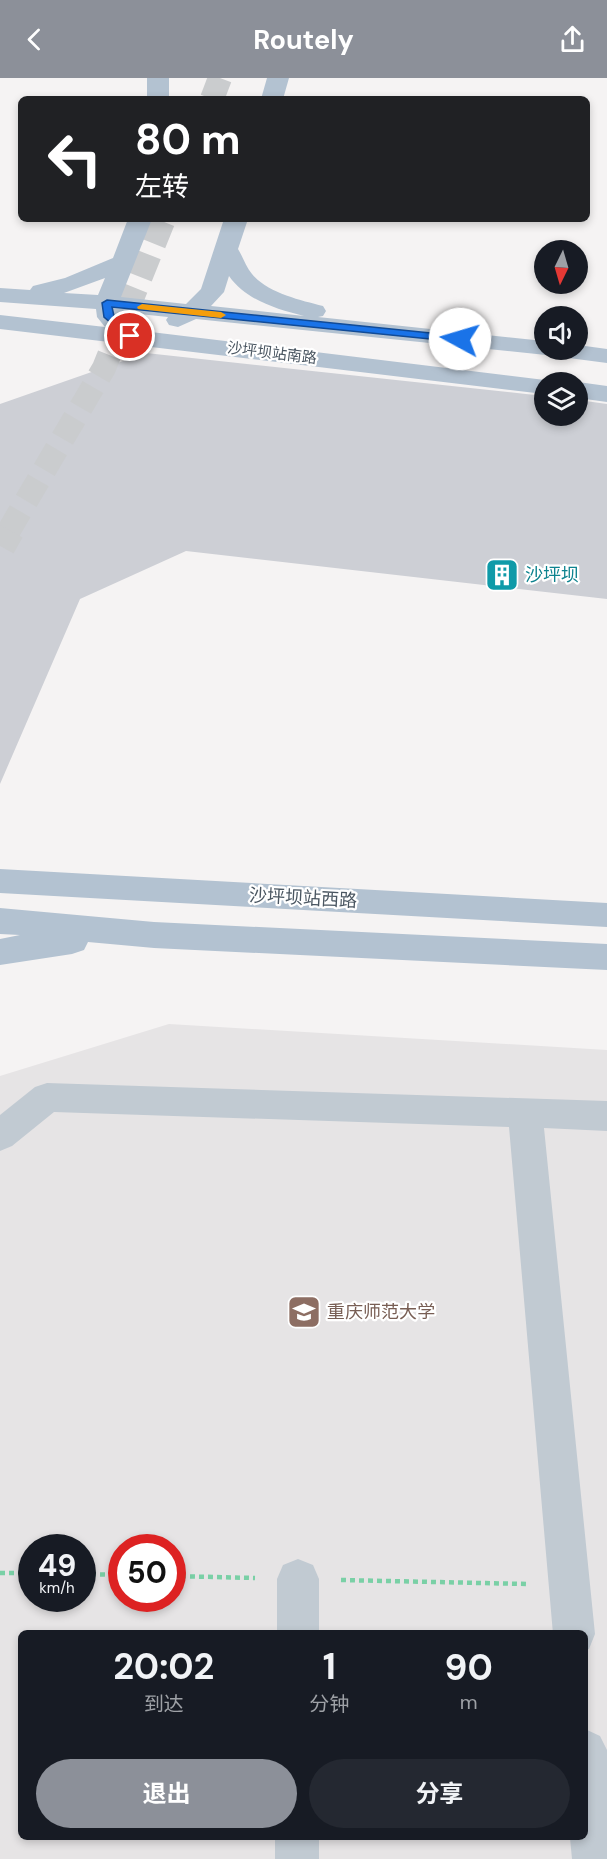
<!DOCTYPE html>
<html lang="zh">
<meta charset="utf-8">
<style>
body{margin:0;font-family:"DM Sans","Noto Sans SC",sans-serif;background:#242831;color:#f1f3f6;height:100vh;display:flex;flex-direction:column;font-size:22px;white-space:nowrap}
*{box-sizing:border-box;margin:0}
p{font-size:20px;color:#9ea1a6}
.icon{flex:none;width:33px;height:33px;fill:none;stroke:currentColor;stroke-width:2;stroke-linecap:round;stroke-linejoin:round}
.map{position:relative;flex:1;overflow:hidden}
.side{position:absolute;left:18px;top:1552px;width:570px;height:210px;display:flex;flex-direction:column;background:#171b24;border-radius:9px;box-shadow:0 3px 9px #0003}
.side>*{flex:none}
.hud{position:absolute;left:18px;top:18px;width:572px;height:126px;border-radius:9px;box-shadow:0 3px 9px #0003;background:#202124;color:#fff;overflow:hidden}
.needle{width:39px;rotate:185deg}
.fabs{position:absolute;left:534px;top:162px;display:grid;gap:12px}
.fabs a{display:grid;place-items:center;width:54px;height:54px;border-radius:50%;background:#171b24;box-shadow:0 3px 9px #0003;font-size:30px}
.speed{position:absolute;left:18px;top:1456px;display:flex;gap:12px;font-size:30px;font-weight:700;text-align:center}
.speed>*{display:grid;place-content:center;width:78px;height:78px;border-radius:50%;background:#171b24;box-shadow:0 3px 9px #0003;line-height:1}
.speed small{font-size:15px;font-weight:400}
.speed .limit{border:9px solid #d22;background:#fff;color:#111}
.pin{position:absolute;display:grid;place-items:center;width:51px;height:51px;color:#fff;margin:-26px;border:3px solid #fff;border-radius:50%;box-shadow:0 2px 6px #0007}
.me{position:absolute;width:66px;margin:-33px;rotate:276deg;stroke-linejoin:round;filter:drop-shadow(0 0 4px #0008)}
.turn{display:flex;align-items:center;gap:21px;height:126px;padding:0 18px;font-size:27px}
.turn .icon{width:78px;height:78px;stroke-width:2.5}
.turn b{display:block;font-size:42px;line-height:51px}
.eta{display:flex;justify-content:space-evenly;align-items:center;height:102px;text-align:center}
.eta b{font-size:36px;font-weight:700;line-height:42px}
.primary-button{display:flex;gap:12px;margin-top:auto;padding:12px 18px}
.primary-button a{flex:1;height:69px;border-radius:36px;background:#8c9099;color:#fff;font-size:24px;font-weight:700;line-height:69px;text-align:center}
.primary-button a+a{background:#242831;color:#f1f3f6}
header{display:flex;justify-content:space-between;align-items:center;height:78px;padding:0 18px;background:#8c9099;color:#fff;font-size:27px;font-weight:700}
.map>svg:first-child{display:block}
.education{fill:#e6e4e5;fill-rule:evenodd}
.building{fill:#cdcfd5}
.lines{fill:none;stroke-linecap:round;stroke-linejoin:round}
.major-tunnel-far1{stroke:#caccce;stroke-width:24;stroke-dasharray:24 12;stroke-linecap:butt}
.major-tunnel{stroke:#caccce;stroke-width:31;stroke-dasharray:31 16;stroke-linecap:butt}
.path{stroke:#7ad0a6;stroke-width:4.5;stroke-dasharray:5 4;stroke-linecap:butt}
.minor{fill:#c1cad2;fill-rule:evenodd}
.major{fill:#b3c2d1;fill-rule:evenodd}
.route{fill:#1a73e8;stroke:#114b97;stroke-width:1.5}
.slow{fill:#f59e0b}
.labels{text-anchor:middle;stroke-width:4.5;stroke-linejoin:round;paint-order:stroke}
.far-street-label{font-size:15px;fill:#4a5661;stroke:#fff}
.culture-label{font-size:18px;fill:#0d838f;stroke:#fff;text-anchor:start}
.street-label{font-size:18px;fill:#4a5661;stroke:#fff}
.education-label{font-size:18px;fill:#785e54;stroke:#fff;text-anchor:start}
</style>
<header><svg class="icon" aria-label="back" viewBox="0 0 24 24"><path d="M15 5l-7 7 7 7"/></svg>Routely<svg class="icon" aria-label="share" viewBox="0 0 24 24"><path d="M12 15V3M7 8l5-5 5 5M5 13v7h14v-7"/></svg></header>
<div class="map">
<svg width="607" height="1781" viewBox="0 0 607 1781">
<rect width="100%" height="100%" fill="#f5f3f3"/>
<path class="education" d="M169,946l438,26v809h-607v-783zM32,1470h50v51h-50zM122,1470h50v51h-50zM21,1556h564v204h-564z"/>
<polygon class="building" points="146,275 544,318 544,338 578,338 578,322 607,326 607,521 186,473 80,521 0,706 0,326"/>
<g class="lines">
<g class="major-tunnel-far1">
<polyline points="212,21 220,0"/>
<polyline points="8,454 104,290 164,141"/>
</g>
<polyline class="major-tunnel" points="0,468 9,452"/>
<g class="path">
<polyline points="0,1495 32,1495"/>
<polyline points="82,1496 122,1497"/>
<polyline points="172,1498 255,1500"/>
<polyline points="341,1502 528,1506"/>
</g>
<g class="minor">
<polygon points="47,1005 607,1023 607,1053 544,1050 595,1556 589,1571 585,1572 585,1556 553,1556 509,1049 54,1034 12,1068 0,1073 0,1037 35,1009"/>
<polygon points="298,1481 313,1487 319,1501 319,1556 277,1556 277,1501 283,1487"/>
<polygon points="585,1651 600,1658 607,1672 607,1781 572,1781 570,1760 585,1760"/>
<rect x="275" y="1760" width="44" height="21"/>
</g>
<g class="major">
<rect x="147" y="0" width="22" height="21"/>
<polygon points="267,0 289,0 283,21 261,21"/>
<path d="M128,141h24l-31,78 65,7 15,-15 23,-70h24l-10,30c5,8 8,18 14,25 16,19 48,26 71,32l3,5 -3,5 -5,1 226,24v9h34v-5l29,4v14l-61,-8 -350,-36 -18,8 -9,-2 -3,-5 2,-3 -48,-5 6,10 -3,5 -5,1 435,53 1,1h-10v12l-544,-65v-14l105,12 -8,-10 -1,-8 -96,-7v-14l30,2 3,-4 32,-8 48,-20zM229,198c17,24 47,33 75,40l-93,-10 13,-14zM105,200l-7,17 -34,-2z"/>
<polygon points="577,304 578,304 607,308 607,324 578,320"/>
<polygon points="0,791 607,825 607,849 0,815"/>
<polygon points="0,830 154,844 607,866 607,892 154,870 88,864 84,872 72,876 0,887 0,861 20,857 0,856"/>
</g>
</g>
<polygon class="route" points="107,222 460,258 465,261 460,264 112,229 114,238 135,258 130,261 104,239 102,225"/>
<polygon class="slow" points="142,226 221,234 226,237 221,240 138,231 137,229"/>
<defs>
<g id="building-square" transform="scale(1.725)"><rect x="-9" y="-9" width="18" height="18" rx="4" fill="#0f9aa8" stroke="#fff"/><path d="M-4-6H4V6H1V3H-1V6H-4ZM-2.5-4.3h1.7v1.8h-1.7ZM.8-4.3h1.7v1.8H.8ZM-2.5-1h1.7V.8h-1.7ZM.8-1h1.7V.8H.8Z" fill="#fff"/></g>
<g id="university-square" transform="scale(1.725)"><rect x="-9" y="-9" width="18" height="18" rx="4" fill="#8d6e63" stroke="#fff"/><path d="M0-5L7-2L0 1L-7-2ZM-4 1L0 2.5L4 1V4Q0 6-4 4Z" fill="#fff"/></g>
</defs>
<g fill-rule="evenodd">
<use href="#building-square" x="502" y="497"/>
<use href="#university-square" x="304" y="1234"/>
</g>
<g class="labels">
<g class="far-street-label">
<text transform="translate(272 275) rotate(7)" y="5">沙坪坝站南路</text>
</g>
<g class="culture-label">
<text x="525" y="503">沙坪坝</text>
</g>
<g class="street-label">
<text transform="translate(303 820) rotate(3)" y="6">沙坪坝站西路</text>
</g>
<g class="education-label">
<text x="327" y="1240">重庆师范大学</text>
</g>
</g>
</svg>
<div class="fabs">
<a><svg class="needle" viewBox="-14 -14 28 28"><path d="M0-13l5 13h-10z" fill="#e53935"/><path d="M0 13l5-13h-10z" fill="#9ea1a6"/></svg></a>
<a><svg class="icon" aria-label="sound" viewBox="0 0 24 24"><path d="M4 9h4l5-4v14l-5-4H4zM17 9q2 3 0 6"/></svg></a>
<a><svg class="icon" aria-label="layers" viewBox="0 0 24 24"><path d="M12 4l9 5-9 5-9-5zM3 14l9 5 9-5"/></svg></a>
</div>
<div class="speed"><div>49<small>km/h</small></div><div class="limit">50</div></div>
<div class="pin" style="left:130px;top:258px;background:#d93025"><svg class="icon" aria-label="arrive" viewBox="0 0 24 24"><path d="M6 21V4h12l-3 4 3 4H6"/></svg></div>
<svg class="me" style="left:460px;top:261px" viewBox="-20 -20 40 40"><circle r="19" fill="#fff"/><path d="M0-13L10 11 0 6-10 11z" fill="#1a73e8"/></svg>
<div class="hud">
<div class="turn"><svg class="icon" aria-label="left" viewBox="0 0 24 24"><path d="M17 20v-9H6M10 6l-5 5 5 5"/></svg><div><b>80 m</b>左转</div></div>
</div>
<section class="side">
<div class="eta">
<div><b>20:02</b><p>到达</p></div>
<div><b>1</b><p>分钟</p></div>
<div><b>90</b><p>m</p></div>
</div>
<div class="primary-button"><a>退出</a><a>分享</a></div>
</section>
</div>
